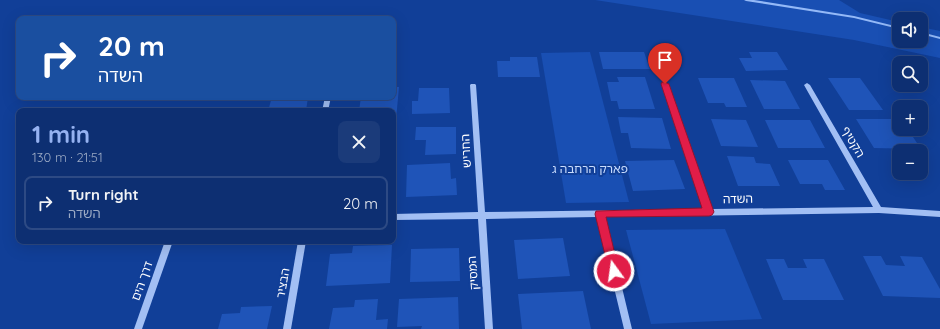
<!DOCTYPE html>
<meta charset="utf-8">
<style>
body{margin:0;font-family:Quicksand,"Noto Sans Hebrew",sans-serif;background:#1b3b7a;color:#f1f3f6;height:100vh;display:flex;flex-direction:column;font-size:15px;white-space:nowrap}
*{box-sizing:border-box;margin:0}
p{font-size:13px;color:#9aa9c4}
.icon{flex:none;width:22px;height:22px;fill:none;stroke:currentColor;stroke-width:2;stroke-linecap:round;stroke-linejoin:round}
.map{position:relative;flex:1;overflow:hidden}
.sheet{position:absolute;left:16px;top:108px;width:380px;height:136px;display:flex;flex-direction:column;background:#0d2f72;border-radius:8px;box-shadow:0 4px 16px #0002,0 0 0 1px #2d4a84}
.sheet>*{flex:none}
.top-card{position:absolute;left:16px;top:16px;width:380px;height:84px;border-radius:8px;box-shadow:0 4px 16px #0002,0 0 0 1px #2d4a84;background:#1a4fa0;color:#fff;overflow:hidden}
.buttons{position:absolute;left:892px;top:12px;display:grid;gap:8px}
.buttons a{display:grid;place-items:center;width:36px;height:36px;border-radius:8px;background:#0d2f72;box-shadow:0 4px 16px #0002,0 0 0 1px #2d4a84;font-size:20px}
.pin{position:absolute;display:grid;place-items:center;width:34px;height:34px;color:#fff;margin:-41px -17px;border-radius:50% 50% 50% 0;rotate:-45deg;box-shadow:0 0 4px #0007}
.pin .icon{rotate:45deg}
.me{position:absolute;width:44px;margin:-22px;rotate:346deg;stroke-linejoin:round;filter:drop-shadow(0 0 3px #0008)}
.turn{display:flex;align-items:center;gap:14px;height:84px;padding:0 16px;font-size:18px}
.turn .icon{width:52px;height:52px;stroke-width:2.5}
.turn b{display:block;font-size:28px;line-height:34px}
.round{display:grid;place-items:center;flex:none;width:42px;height:42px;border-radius:8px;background:#1b3b7a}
.summary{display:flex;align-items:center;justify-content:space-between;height:68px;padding:0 16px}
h1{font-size:24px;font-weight:700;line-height:30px;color:#95b2f1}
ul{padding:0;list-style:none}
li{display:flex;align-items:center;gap:12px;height:54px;margin:0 8px 6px;padding:0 8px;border:2px solid #2d4a84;border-radius:8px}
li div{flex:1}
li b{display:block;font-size:15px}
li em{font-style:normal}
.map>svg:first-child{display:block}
.green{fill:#194fb3}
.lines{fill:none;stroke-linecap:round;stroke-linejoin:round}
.stream{fill:#94b9f7;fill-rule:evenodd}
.building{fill:#1f54b8}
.minor{fill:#a2bff4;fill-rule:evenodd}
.route{fill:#e11d48;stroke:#92132f}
.labels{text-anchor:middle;stroke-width:4;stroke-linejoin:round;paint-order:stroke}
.street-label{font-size:12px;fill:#fff;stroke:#113f98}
.park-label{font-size:12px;fill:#caddfe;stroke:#113f98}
</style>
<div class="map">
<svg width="940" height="329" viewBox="0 0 940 329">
<rect width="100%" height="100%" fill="#113f98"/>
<g class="green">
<polygon points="595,0 839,0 860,13 899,22 899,41 921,41 921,27 940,31 940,58 854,40"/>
<polygon points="590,52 629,202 566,203 541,53"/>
<polygon points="725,229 762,319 651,324 626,230"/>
</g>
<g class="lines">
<g class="stream">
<polygon points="744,0 754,0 854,16 899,27 899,29 854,18 746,1"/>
<polygon points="921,32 940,37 940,39 921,34"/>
</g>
</g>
<g class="building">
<polygon points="599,52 644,52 650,69 603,69"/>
<polygon points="749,52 777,52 788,70 746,71 739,58 752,58"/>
<polygon points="510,57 537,57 540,77 498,77 497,61 510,61"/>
<polygon points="393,60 397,60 395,80 393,80"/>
<polygon points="617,77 645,77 655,109 619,109 617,101 611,101 607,82 619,82"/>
<polygon points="698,78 734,78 747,107 726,107 724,103 708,103"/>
<polygon points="828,78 860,78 883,110 849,110"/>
<polygon points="750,80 785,81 800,109 764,109"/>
<polygon points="393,87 399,87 396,120 393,120 393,111 359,111 361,97 393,97"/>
<polygon points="419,88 449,88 450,113 412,114 412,101 418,101"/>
<polygon points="272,97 308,97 306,111 268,111"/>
<polygon points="618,117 662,118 671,149 631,148 628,133 621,133"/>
<polygon points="711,119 746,120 758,147 721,146"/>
<polygon points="856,119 891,119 899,131 909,131 921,149 874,148"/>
<polygon points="765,120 810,120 825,148 778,148"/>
<polygon points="416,127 456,127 456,154 425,155 426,140 415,140"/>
<polygon points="727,156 754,157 756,163 770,164 780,186 738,186"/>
<polygon points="674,160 685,189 633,191 625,161"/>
<polygon points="788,160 828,160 845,190 825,190 822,184 800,184"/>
<polygon points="450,163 451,179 456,178 457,195 406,197 407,165"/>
<polygon points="563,238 570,276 518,279 514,240"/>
<polygon points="392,245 390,283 326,286 330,254 352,253 353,246"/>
<polygon points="459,248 460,281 410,282 411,249"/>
<polygon points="863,256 881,256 886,265 905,266 900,256 922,257 940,289 940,298 883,296"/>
<polygon points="766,259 784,259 788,268 807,268 803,259 824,259 844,300 783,300"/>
<polygon points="583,291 591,329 522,329 518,294"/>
<polygon points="458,297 459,329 421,329 422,326 397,327 399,299"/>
<polygon points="378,299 376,320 388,319 387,329 329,329 333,308 354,307 355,300"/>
<polygon points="272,306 267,329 218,329 222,314 240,313 241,307"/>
</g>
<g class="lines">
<g class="minor">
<polygon points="665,82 668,84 712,209 873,207 804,85 807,83 810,85 881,207 940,211 940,217 879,213 605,217 632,329 624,329 597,217 486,219 493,329 485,329 478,219 393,220 393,214 478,212 470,85 471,84 475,84 476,85 485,212 704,209 662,84"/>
<polygon points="325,97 331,97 328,111 322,111"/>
<polygon points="165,241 173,241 142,329 134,329"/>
<polygon points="298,241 306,241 291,329 283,329"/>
</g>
</g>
<polygon class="route" points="662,82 665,82 669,84 714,212 712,215 709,216 606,217 619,271 618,275 614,276 610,275 609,271 595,214 596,211 702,208 661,84"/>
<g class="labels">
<g class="street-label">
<text transform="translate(853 142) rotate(60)" y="4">הקטיף</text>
<text transform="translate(466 151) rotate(-93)" y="4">החריש</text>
<text transform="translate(738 199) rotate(-1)" y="4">השדה</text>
<text transform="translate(473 273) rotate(-94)" y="4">המסיק</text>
<text transform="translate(142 281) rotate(-70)" y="4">דרך הים</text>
<text transform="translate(283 283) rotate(-80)" y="4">הבציר</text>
</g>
<g class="park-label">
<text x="590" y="173">פארק הרחבה ג</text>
</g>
</g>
</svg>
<div class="buttons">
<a><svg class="icon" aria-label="sound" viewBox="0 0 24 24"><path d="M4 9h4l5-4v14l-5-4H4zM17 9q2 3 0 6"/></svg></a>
<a><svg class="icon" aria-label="search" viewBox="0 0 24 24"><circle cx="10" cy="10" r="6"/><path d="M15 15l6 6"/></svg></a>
<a>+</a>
<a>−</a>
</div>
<div class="pin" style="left:665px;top:84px;background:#d93025"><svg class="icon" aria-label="arrive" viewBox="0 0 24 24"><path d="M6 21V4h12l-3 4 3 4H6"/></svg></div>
<svg class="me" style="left:614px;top:271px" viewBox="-20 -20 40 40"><circle r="17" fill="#e11d48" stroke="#fff" stroke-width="3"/><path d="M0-11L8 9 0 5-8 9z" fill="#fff"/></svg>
<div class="top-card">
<div class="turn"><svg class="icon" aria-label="right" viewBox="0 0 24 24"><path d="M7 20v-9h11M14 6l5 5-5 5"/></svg><div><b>20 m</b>השדה</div></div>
</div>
<section class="sheet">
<div class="summary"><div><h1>1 min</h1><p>130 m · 21:51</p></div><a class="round"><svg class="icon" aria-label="close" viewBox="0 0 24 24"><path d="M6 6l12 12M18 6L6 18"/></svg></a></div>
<ul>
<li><svg class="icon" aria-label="right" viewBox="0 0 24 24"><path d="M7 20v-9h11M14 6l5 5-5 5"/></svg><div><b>Turn right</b><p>השדה</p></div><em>20 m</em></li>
</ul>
</section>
</div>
